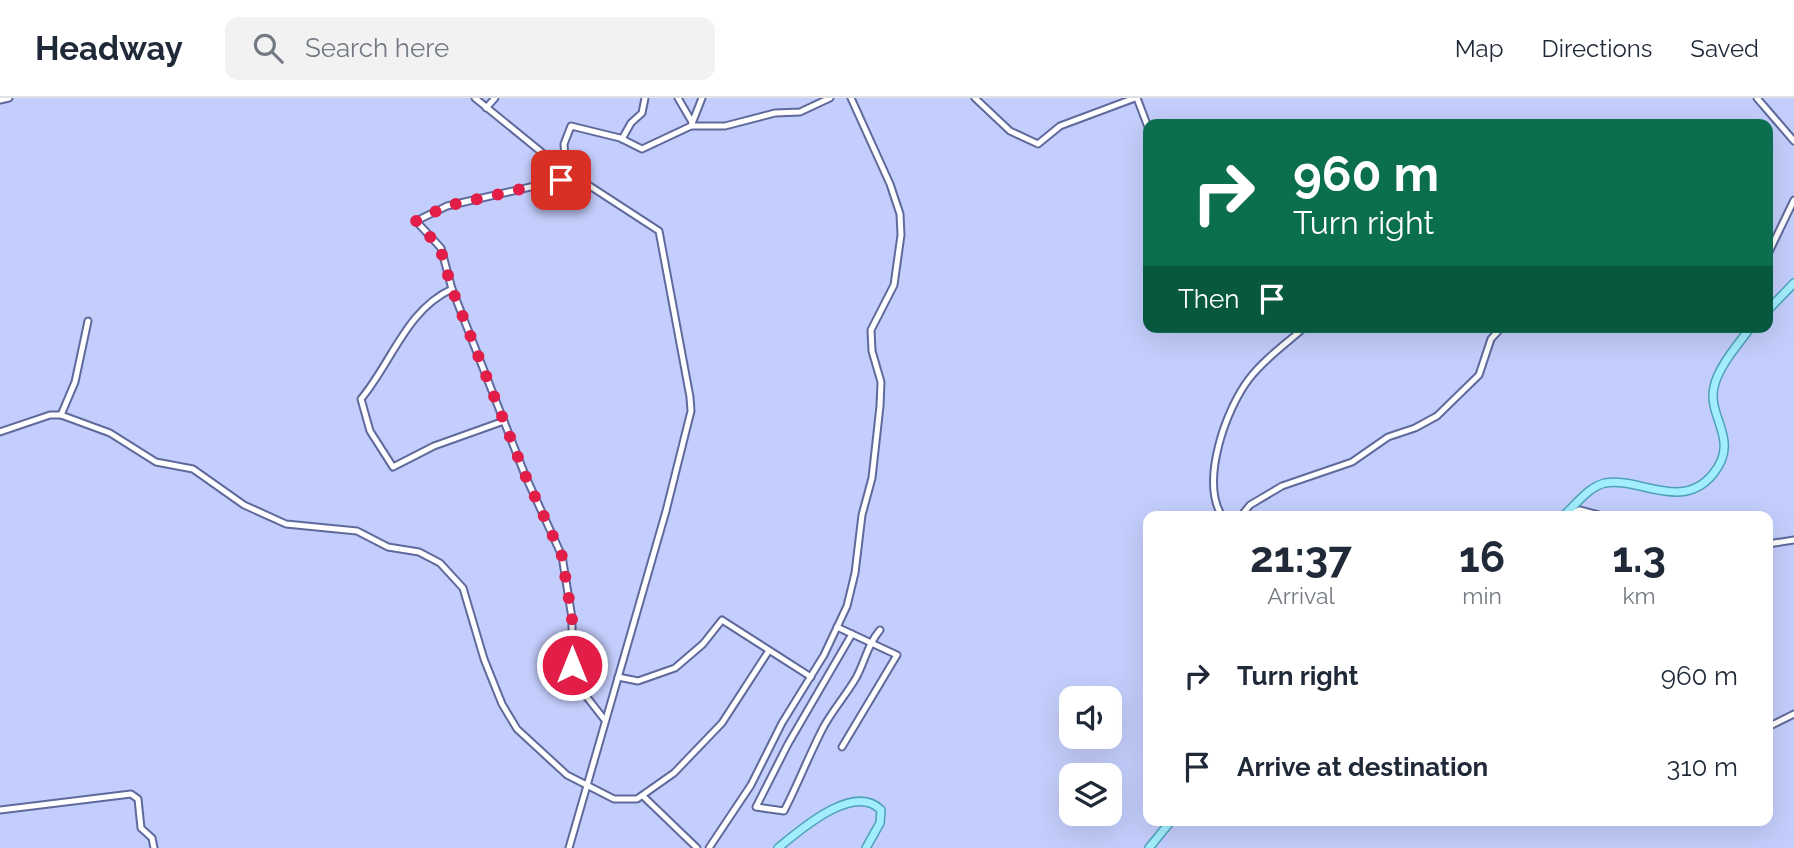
<!DOCTYPE html>
<style>
body{margin:0;font-family:Raleway,sans-serif;background:#f2f2f3;color:#1f2937;height:100vh;display:flex;flex-direction:column;font-size:26px;white-space:nowrap}
*{box-sizing:border-box;margin:0}
p{font-size:23px;color:#747a83}
.icon{flex:none;width:38px;height:38px;fill:none;stroke:currentColor;stroke-width:2;stroke-linecap:round;stroke-linejoin:round}
.map{position:relative;flex:1;overflow:hidden}
.side{position:absolute;left:1143px;top:413px;width:630px;height:315px;display:flex;flex-direction:column;background:#fff;border-radius:14px;box-shadow:0 7px 28px #0002}
.side>*{flex:none}
.guide{position:absolute;left:1143px;top:21px;width:630px;height:214px;border-radius:14px;box-shadow:0 7px 28px #0002;background:#0b6e4f;color:#fff;overflow:hidden}
.buttons{position:absolute;left:1059px;top:588px;display:grid;gap:14px}
.buttons a{display:grid;place-items:center;width:63px;height:63px;border-radius:14px;background:#fff;box-shadow:0 7px 28px #0002;font-size:35px}
.pin{position:absolute;display:grid;place-items:center;width:60px;height:60px;color:#fff;margin:-30px;border-radius:14px;box-shadow:0 4px 10px #0006}
.me{position:absolute;width:77px;margin:-38px;rotate:0deg;stroke-linejoin:round;filter:drop-shadow(0 0 5px #0008)}
.turn{display:flex;align-items:center;gap:24px;height:147px;padding:0 35px;font-size:32px}
.turn .icon{width:91px;height:91px;stroke-width:2.5}
.turn b{display:block;font-size:49px;line-height:60px}
.then{display:flex;align-items:center;height:66px;padding:0 35px;background:#0003;gap:14px;font-size:26px}
.eta{display:flex;justify-content:space-evenly;align-items:center;height:119px;text-align:center}
.eta b{font-size:42px;font-weight:700;line-height:49px}
ul{padding:0;list-style:none}
li{display:flex;align-items:center;gap:21px;height:91px;padding:0 35px}
li div{flex:1}
li b{display:block;font-size:26px}
li em{font-style:normal}
header{display:flex;align-items:center;gap:42px;box-sizing:border-box;height:98px;padding:0 35px;background:#fff;border-bottom:2px solid #e0e1e3}
header strong{font-size:33px}
nav{display:flex;gap:38px;margin-inline-start:auto;font-size:24px}
.search{width:490px;height:63px;background:#f2f2f3;display:flex;align-items:center;gap:18px;box-sizing:border-box;padding:0 24px;border-radius:14px;color:#747a83;font-size:26px}
.map>svg:first-child{display:block}
.lines{fill:none;stroke-linecap:round;stroke-linejoin:round}
.minor-casing{stroke:#5f699c;stroke-width:9}
.major-casing{stroke:#4fa1ba;stroke-width:10}
.minor{stroke:#fff;stroke-width:5}
.major{stroke:#a3eefe;stroke-width:7}
.route{stroke:#e11d48;stroke-width:12;stroke-dasharray:0 21.6}
</style>
<header>
<strong>Headway</strong>
<div class="search"><svg class="icon" aria-label="search" viewBox="0 0 24 24"><circle cx="10" cy="10" r="6"/><path d="M15 15l6 6"/></svg>Search here</div>
<nav><a>Map</a><a>Directions</a><a>Saved</a></nav>
</header>
<div class="map">
<svg width="1794" height="750" viewBox="0 0 1794 750">
<rect width="100%" height="100%" fill="#c4cefc"/>
<g class="lines">
<g class="minor-casing">
<g id="minor">
<polyline points="475,0 556,66 659,133 690,299 691,313 666,413 569,750"/>
<polyline points="678,0 692,24"/>
<polyline points="975,0 1010,33 1038,46 1060,28 1135,0"/>
<polyline points="1137,0 1148,29"/>
<polyline points="1757,0 1794,43"/>
<polyline points="0,2 9,0"/>
<polyline points="486,10 495,0"/>
<polyline points="691,28 725,28 775,15 800,14 830,0"/>
<polyline points="622,41 631,25 642,15 645,0"/>
<polyline points="556,66 565,60 564,46 571,28 620,40 642,51 691,28 702,0"/>
<polyline points="572,77 561,82 447,108 416,123 441,150 452,191 525,377 562,458 572,520 572,567 586,598 604,621"/>
<polyline points="1768,156 1794,102"/>
<path d="M452,191c-46,21 -60,73 -91,110l9,32 23,36 41,-21 70,-25"/>
<polyline points="61,317 75,284 88,223"/>
<polyline points="0,334 50,317 61,317 110,335 156,364 193,371 244,407 286,426 357,433 388,449 419,454 440,465 463,490 484,561 502,606 517,631 567,677 614,701 637,701 674,675 722,625 768,554"/>
<polyline points="1566,416 1580,412 1603,418"/>
<path d="M1222,418c-22,-35 4,-107 27,-137 15,-20 38,-36 56,-52"/>
<polyline points="1241,418 1250,407 1282,388 1352,364 1388,339 1415,330 1437,318 1479,277 1491,241 1502,229"/>
<polyline points="1768,446 1794,442"/>
<polyline points="837,529 897,557 842,649"/>
<path d="M852,536l-64,110 -32,63 28,4c14,-27 25,-56 39,-83 9,-17 23,-33 33,-50 9,-16 11,-33 24,-48"/>
<polyline points="618,579 638,583 675,570 703,546 722,522 811,579"/>
<polyline points="1768,629 1794,616"/>
<polyline points="643,698 697,750"/>
<polyline points="0,712 131,696 138,701 141,730 152,740 154,750"/>
<polyline points="709,750 751,687 782,625 824,557 847,508 855,475 862,417 872,380 880,308 881,284 872,253 871,232 894,187 901,137 900,116 890,86 851,0"/>
</g>
</g>
<g class="major-casing">
<g id="major">
<polyline points="1768,212 1794,185"/>
<path d="M1563,418c13,-11 25,-29 42,-33 35,-6 77,29 108,-9 28,-34 -6,-56 1,-87 4,-20 25,-44 37,-60"/>
<path d="M778,750c22,-18 76,-66 103,-38l-1,13 -14,25"/>
<polyline points="1149,750 1171,723"/>
</g>
</g>
<use href="#minor" class="minor"/>
<use href="#major" class="major"/>
</g>
<g class="lines">
<polyline class="route" points="561,82 447,108 416,123 440,150 452,191 525,377 562,458 572,520 572,567"/>
</g>
</svg>
<div class="buttons">
<a><svg class="icon" aria-label="sound" viewBox="0 0 24 24"><path d="M4 9h4l5-4v14l-5-4H4zM17 9q2 3 0 6"/></svg></a>
<a><svg class="icon" aria-label="layers" viewBox="0 0 24 24"><path d="M12 4l9 5-9 5-9-5zM3 14l9 5 9-5"/></svg></a>
</div>
<div class="pin" style="left:561px;top:82px;background:#d93025"><svg class="icon" aria-label="arrive" viewBox="0 0 24 24"><path d="M6 21V4h12l-3 4 3 4H6"/></svg></div>
<svg class="me" style="left:572px;top:567px" viewBox="-20 -20 40 40"><circle r="17" fill="#e11d48" stroke="#fff" stroke-width="3"/><path d="M0-11L8 9 0 5-8 9z" fill="#fff"/></svg>
<div class="guide">
<div class="turn"><svg class="icon" aria-label="right" viewBox="0 0 24 24"><path d="M7 20v-9h11M14 6l5 5-5 5"/></svg><div><b>960 m</b>Turn right</div></div>
<div class="then">Then<svg class="icon" aria-label="arrive" viewBox="0 0 24 24"><path d="M6 21V4h12l-3 4 3 4H6"/></svg></div>
</div>
<section class="side">
<div class="eta">
<div><b>21:37</b><p>Arrival</p></div>
<div><b>16</b><p>min</p></div>
<div><b>1.3</b><p>km</p></div>
</div>
<ul>
<li><svg class="icon" aria-label="right" viewBox="0 0 24 24"><path d="M7 20v-9h11M14 6l5 5-5 5"/></svg><div><b>Turn right</b></div><em>960 m</em></li>
<li><svg class="icon" aria-label="arrive" viewBox="0 0 24 24"><path d="M6 21V4h12l-3 4 3 4H6"/></svg><div><b>Arrive at destination</b></div><em>310 m</em></li>
</ul>
</section>
</div>
